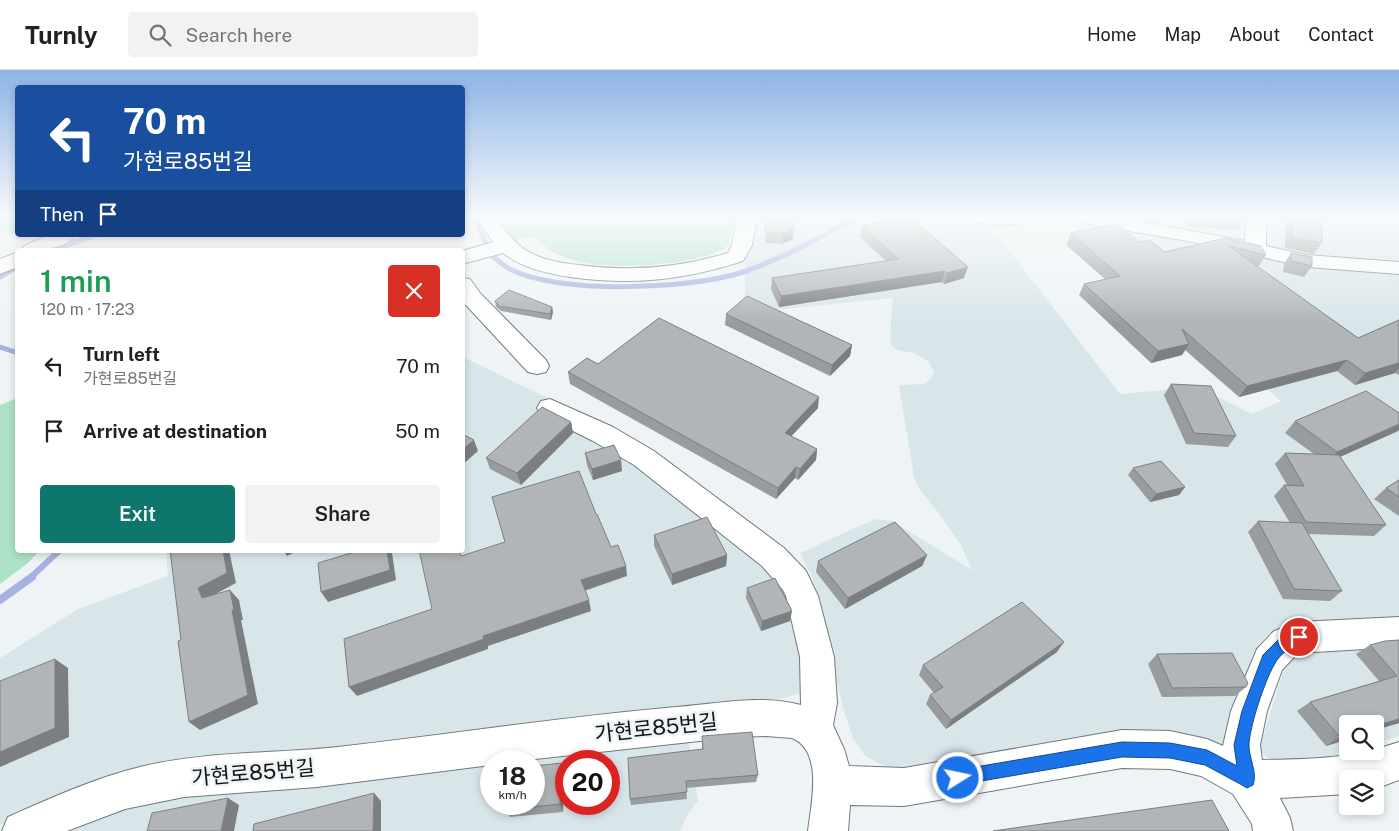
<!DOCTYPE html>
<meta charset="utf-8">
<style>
body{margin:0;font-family:"Public Sans","Noto Sans KR",sans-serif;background:#f2f2f2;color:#202124;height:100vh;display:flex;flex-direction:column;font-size:19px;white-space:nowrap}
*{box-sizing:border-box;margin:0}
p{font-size:16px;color:#757577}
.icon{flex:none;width:28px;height:28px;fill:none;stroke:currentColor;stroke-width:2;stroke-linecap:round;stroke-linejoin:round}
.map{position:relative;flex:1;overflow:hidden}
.side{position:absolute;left:15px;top:178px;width:450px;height:305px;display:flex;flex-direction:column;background:#fff;border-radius:5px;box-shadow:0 2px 8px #0003}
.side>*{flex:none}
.hud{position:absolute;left:15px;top:15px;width:450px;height:152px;border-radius:5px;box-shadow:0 2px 8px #0003;background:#1a4fa0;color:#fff;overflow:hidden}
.buttons{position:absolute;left:1339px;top:645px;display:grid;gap:10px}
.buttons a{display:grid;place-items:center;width:45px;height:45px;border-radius:5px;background:#fff;box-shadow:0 2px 8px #0003;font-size:25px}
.speed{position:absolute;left:480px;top:680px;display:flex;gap:10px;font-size:25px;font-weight:700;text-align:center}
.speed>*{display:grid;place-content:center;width:65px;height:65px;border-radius:50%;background:#fff;box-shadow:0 2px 8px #0003;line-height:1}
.speed small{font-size:12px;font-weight:400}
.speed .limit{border:8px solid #d22;background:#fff;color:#111}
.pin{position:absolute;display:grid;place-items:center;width:42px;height:42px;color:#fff;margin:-21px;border:2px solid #fff;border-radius:50%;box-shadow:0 1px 5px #0007}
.me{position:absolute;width:55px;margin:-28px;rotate:80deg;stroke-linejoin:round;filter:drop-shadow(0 0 4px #0008)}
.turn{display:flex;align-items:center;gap:18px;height:105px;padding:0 25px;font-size:22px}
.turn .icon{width:65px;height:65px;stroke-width:2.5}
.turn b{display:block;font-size:35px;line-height:42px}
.then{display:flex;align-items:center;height:48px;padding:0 25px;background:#0003;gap:10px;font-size:19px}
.round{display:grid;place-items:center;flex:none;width:52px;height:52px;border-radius:5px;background:#f2f2f2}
.headline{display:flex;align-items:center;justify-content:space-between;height:85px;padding:0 25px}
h1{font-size:30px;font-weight:600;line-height:38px;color:#1e9e55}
.primary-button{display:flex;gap:10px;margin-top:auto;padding:10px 25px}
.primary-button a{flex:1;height:58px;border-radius:5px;background:#0f766e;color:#fff;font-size:20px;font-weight:600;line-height:58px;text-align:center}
.primary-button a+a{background:#f2f2f2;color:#202124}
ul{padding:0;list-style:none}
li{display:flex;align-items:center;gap:15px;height:65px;padding:0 25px}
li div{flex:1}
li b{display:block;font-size:19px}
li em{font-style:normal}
header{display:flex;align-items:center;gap:30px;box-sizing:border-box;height:70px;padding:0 25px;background:#fff;border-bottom:1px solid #e0e0e0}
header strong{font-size:24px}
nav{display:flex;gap:28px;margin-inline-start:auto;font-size:18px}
.search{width:350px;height:45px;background:#f2f2f2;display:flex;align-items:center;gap:12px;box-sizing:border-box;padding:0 18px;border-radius:5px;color:#757577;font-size:19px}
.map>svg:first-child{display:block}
.built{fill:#d8e6ea;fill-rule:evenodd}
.green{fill:#aee2c7}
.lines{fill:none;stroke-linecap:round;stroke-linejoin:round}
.stream-far2{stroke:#a7b2e2;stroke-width:5}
.stream-far1{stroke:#a7b2e2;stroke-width:6}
.stream{stroke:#a7b2e2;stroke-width:8}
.minor-casing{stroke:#73787a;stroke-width:2}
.path{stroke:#a1a5a7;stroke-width:2.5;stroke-dasharray:3 3;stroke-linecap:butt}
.minor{fill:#fff;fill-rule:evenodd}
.wall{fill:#989c9e}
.shaded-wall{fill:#7c7f81}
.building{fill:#b1b5b8;stroke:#7c7f81}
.route{fill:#1a73e8;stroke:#114b97}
.labels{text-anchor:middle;stroke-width:5;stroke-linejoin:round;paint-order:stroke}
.near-street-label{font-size:21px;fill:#131515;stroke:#eef4f6}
</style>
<header>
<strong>Turnly</strong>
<div class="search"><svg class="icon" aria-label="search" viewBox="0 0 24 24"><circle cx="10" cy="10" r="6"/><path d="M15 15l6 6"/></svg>Search here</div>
<nav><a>Home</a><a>Map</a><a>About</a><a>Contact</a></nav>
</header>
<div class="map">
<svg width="1399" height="761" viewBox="0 0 1399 761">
<rect width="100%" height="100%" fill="#eef4f6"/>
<g class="built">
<polygon points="755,148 870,148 869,148 877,156 896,148 961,148 987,152 1120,324 1163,320 1201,322 1216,326 1252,344 1281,331 1064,148 1399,203 1399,551 1280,557 1266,566 1252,585 1229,679 1193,666 1157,661 909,699 886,697 865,686 853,668 843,638 814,512 800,483 875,449 892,451 972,500 961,475 937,441 918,417 914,407 899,315 924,314 930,310 934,302 928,291 914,283 897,280 891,275 890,266 893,228 765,241 745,228 745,188"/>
<polygon points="1102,148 1399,148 1399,193 1329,189"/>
<polygon points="463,287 552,330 592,368 643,398 779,508 794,540 805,622 772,631 73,723 0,755 0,588 78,539 168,506 166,480 462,480"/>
<polygon points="1399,573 1399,666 1375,674 1375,654 1348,654 1348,681 1357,681 1320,690 1272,694 1259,679 1284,599 1294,587 1306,580"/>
<path d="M689,672l9,59 -9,11 -9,19h-625l99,-33 337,-35v41h43v-43h-28zM566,691h43v43h-43z"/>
</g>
<g class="green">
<polygon points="0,148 17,148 17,165 0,161"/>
<path d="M489,148l24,1 221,-1 -5,27c-27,22 -115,24 -149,17 -10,-2 -20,-6 -29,-11 -7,-4 -13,-14 -22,-14 -6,0 -12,4 -18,7l-22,-24z"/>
<polygon points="17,328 18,480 40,480 28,493 0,514 0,335"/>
</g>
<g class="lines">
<g class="stream-far2">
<polyline points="475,148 486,174"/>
<polyline points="51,180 98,165"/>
<path d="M490,184c6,5 12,10 18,14 47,27 181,21 232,5 41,-13 79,-36 117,-55"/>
<polyline points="0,207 18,196"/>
<polyline points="0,277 18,283"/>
</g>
<polyline class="stream-far1" points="30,508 60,480"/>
<polyline class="stream" points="0,530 32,507"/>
<g class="minor-casing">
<g id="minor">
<path d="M476,148h20c9,11 16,23 28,31 17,11 36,14 55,16 52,7 99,3 149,-12l4,-8 5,-27h20l-5,27 -9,16c-59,19 -111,25 -173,16 -24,-4 -48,-9 -67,-24l-41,11v-13l31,-9z"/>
<path d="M866,148h27c-6,8 -17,9 -26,7l-3,-4z"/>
<path d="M972,148h57l-3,4c-15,4 -36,4 -51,0z"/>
<polygon points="1078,148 1121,148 1245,171 1246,148 1266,148 1266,176 1307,185 1399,192 1399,204 1307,197 1188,171 1088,154 1081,152"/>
<path d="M48,165h27c-11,16 -37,15 -54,15l3,-4z"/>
<polygon points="18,182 18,197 0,204 0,189"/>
<polygon points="462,208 470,209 480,223 546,290 549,296 546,302 537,304 528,302 464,233"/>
<path d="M550,329l63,28 41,24 130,97 22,23 12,25 16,61 3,46 -4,22 11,24 5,17 55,2 218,-38 48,1 37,8 16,7 8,-35 26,-62 17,-18 25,-9 100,-5v30l-101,6 -16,17 -15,41 -7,34 2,15c51,-1 89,-1 137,-18v38l-24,9v-10h-27v15l-68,4 10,20 3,13h-40l-1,-7 -19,-30 -32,-18 -31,-7 -48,-1 -218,38 -54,-1 -2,26h-40c3,-26 16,-80 -16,-93l-26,-2 -30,1 -219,24h-26v4l-174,22 -133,10 -59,12 -58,22h-65l6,-14c43,-19 87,-39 132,-50 65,-16 132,-13 198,-20 113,-13 225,-30 338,-40 40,-3 85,-13 125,-2l-1,-48 -14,-61 -3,-6 -21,-24 -128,-101 -41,-24 -52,-26 -4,-7 4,-7z"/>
</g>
</g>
<polyline class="path" points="9,148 18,151"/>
<use href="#minor" class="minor"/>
</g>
<g class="wall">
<polygon points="766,148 793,169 782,174 765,173"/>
<polygon points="1182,148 1243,148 1244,149 1238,160 1187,156"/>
<polygon points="1286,148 1322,148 1322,173 1314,184 1285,178"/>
<polygon points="862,156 964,208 944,214 942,212 779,237 771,219 772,208 886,191 860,167"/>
<polygon points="1071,163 1139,172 1165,182 1225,168 1266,185 1259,196 1257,196 1358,268 1399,250 1399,305 1395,303 1355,315 1337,301 1239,327 1185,280 1182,285 1151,293 1079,225 1084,214 1105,209 1066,175"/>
<polygon points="1291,183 1312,196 1304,207 1283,202 1284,194"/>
<polygon points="495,231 552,237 553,242 551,250 501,241 496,237"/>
<polygon points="726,244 852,275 850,286 830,306 725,255"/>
<polygon points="598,294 818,338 791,366 817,379 816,390 798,410 795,408 776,429 570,314 568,302"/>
<polygon points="1171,314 1236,366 1228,377 1186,374 1164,325"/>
<polygon points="1295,351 1398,361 1340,387 1386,455 1374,466 1308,464 1342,521 1330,531 1283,529 1248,462 1258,451 1290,453 1274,426 1284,415 1287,415 1275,394 1285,383 1314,384 1285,363"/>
<polygon points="571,352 573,363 521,415 490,399 486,388"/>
<polygon points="585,383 622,401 593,410 587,395"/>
<polygon points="1133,398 1185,417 1179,425 1150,432 1128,405"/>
<polygon points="1399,410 1399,446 1374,429 1386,418"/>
<polygon points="654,465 727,485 726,496 672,515 654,476"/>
<polygon points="927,485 922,496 845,539 816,502 818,491"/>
<polygon points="747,518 790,551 761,561 746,528"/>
<polygon points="1399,570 1399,653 1375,660 1375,654 1348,669 1326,676 1297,641 1310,632 1379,611 1356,584 1370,575"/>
<polygon points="1057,582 946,659 926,634 930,625 934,623 919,605 923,595"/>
<polygon points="1157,584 1246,617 1235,626 1162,627 1148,594"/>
<polygon points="702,666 758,705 756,712 686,718 687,729 631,735 630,729 702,679"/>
<polygon points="564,701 563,742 510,747 505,740"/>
</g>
<g class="shaded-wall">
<polygon points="794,158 793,169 782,174 783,163"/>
<polygon points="968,197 964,208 944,214 947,203"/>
<polygon points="945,201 942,212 779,237 781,226"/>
<polygon points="552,237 553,242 551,250 550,244"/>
<polygon points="1189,274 1182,285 1151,293 1158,281"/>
<polygon points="852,275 850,286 830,306 832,295"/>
<polygon points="1347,290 1337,301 1239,327 1247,316"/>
<polygon points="1399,293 1399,298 1395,303 1355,315 1365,303"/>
<polygon points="819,327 818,338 784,374 785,363"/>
<polygon points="571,352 573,363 521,415 517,403"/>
<polygon points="1399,354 1399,360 1398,361 1326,393 1337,382"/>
<polygon points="474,370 478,381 462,395 462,380"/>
<polygon points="817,379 816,390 798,410 800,399"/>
<polygon points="621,390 622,401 593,410 592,399"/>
<polygon points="796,397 795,408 776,429 778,418"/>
<polygon points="1185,417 1179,425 1150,432 1156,424"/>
<polygon points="223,480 229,480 236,513 208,528 202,528 198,518"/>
<polygon points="283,480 299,480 287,486"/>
<polygon points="387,480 390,480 392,483 396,510 328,532 321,522"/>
<polygon points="727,485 726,496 672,515 672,504"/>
<polygon points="927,485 922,496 845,539 848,528"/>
<polygon points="626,496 627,506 584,521 581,510"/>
<polygon points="230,520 239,530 243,550 241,550 258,634 200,660 189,652 232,540"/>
<polygon points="589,530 591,541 488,576 488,579 357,626 349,617 483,566"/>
<polygon points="792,541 790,551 761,561 762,551"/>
<polygon points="1064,572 1057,582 946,659 951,650"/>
<polygon points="55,589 68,598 69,667 0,697 0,682"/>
<polygon points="1399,649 1399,653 1375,660 1375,656"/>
<polygon points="1348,665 1348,669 1326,676 1340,667"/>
<polygon points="561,693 564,701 563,742 560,734"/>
<polygon points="374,723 381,731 381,761 373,761"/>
<polygon points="228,728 239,735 234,761 221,761"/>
</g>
<g class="building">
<polygon points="766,148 794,148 794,158 783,163 765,162"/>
<polygon points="893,148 911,148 968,197 947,203 945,201 781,226 772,208 898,189 862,156"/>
<polygon points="1224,148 1243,148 1244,149"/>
<polygon points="1293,148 1322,148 1322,173 1292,167"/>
<polygon points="1117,154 1139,172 1149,170 1165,182 1225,168 1261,176 1266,185 1229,176 1358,268 1399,250 1399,293 1365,303 1347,290 1247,316 1182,259 1189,274 1158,281 1084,214 1120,206 1071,163"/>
<polygon points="1291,183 1312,187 1312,196 1291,191"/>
<polygon points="509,220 552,237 550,244 499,236 495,231"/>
<polygon points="747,226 852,275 832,295 726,244"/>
<polygon points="659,248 819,327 785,363 817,379 800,399 796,397 778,418 568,302 587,288 598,294"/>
<polygon points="1171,314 1211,316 1236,366 1194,363"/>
<polygon points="1366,321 1399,343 1399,354 1337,382 1295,351"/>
<polygon points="542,337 571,352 517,403 486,388"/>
<polygon points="462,364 474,370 462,380"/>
<polygon points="614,375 621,390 592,399 585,383"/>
<polygon points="1285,383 1339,385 1386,455 1306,452 1284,415 1304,416"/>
<polygon points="1161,391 1185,417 1156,424 1133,398"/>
<polygon points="579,401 596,444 597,444 611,477 618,475 626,496 581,510 589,530 483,566 484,569 349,617 344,569 432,539 419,480 459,480 461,486 505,472 492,427"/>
<polygon points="1399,410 1399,427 1386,418"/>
<polygon points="707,447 727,485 672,504 654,465"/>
<polygon points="1258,451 1302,453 1342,521 1294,519"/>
<polygon points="895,452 927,485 848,528 818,491"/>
<polygon points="170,480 223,480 227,503 198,518 202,528 230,520 234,540 232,540 248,625 189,652 178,571 181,570"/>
<polygon points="361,480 387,480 390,500 321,522 318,493"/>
<polygon points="775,508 792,541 762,551 747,518"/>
<polygon points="1022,532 1064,572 951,650 930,625 943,617 923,595"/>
<polygon points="1399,570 1399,649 1375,656 1375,654 1348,654 1348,665 1340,667 1310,632 1397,606 1370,575 1385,571"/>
<polygon points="1232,583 1248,613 1246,617 1172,618 1157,584"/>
<polygon points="55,589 55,658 0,682 0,611"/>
<polygon points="752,662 758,705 686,711 687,722 630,729 628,688 703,679 702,666"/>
<polygon points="561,693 560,734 505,740 506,734 534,734 534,696"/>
<polygon points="374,723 373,761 253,761 254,754"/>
<polygon points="228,728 221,761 147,761 152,743"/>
<polygon points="1212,730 1229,761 993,761"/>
</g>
<linearGradient id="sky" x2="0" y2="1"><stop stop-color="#8eb3e6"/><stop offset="0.58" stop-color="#f7fafb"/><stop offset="1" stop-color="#f7fafb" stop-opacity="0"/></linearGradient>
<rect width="1399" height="254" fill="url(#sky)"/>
<path class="route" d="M1299,561l5,2 2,4 -2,5c-12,4 -24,11 -30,23 -10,18 -23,58 -25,78 -1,14 9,29 4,42l-6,3 -5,-3 -37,-20 -35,-7 -48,-1 -164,28 -5,-2 -3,-5 3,-6 5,-2 164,-28 48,1 37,7 30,16 -3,-21 8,-34 21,-56 18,-18z"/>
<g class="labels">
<g class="near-street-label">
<text transform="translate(656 658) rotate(-6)" y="7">가현로85번길</text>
<text transform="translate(253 703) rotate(-5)" y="7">가현로85번길</text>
</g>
</g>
</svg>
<div class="buttons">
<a><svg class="icon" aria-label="search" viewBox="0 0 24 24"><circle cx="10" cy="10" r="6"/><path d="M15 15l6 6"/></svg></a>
<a><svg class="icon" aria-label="layers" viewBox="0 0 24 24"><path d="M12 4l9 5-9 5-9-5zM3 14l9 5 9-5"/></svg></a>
</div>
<div class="speed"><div>18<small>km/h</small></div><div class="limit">20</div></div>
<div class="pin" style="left:1299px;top:567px;background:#d93025"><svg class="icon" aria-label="arrive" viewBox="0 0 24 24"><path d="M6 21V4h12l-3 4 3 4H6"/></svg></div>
<svg class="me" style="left:958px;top:708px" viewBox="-20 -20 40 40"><circle r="17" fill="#1a73e8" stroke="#fff" stroke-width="3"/><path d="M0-11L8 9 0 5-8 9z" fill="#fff"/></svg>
<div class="hud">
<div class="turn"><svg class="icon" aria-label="left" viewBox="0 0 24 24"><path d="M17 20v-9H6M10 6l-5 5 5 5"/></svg><div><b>70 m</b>가현로85번길</div></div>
<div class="then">Then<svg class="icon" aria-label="arrive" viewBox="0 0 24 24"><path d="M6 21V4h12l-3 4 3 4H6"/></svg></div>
</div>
<section class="side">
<div class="headline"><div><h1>1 min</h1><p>120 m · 17:23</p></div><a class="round" style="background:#d93025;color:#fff"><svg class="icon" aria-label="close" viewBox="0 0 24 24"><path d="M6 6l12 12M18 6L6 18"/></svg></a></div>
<ul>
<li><svg class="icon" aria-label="left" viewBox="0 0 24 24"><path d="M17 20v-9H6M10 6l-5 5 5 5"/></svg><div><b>Turn left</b><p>가현로85번길</p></div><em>70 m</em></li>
<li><svg class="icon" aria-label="arrive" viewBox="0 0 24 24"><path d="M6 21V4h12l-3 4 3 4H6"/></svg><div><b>Arrive at destination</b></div><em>50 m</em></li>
</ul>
<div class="primary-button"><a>Exit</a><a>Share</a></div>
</section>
</div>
